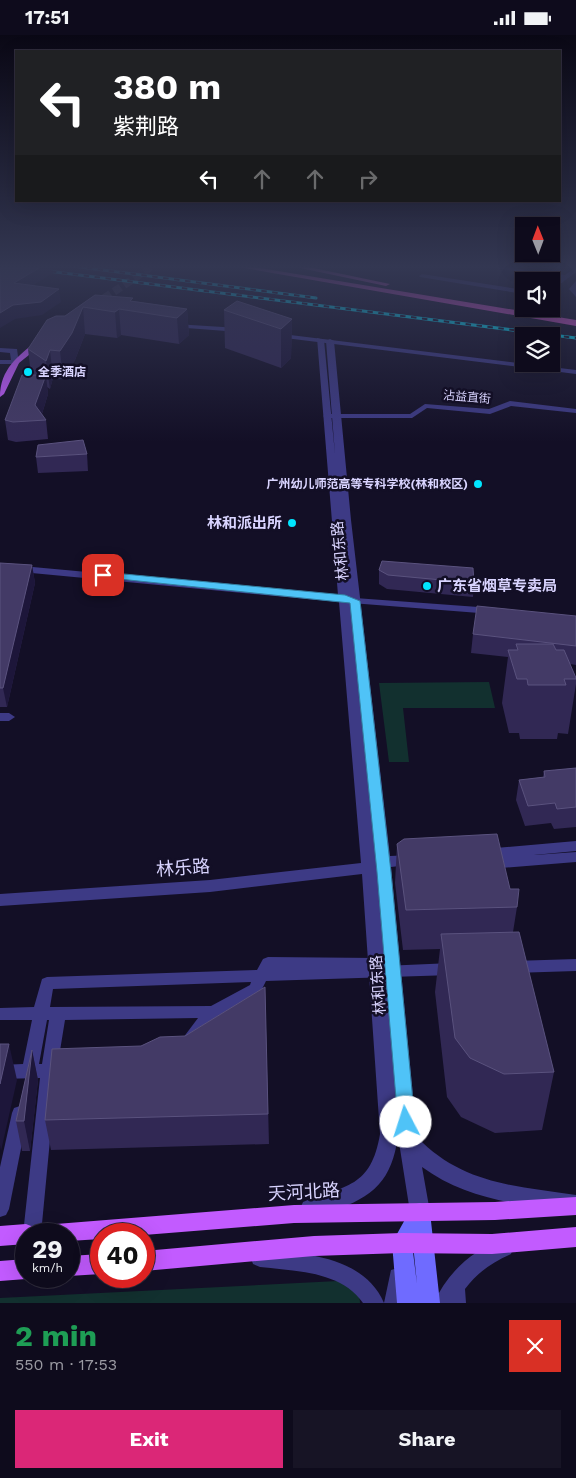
<!DOCTYPE html>
<meta charset="utf-8">
<style>
body{margin:0;font-family:"Work Sans","Noto Sans SC",sans-serif;background:#171425;color:#f1f3f6;height:100vh;display:flex;flex-direction:column;font-size:19px;white-space:nowrap}
*{box-sizing:border-box;margin:0}
p{font-size:16px;color:#9b9ba3}
.icon{flex:none;width:28px;height:28px;fill:none;stroke:currentColor;stroke-width:2;stroke-linecap:round;stroke-linejoin:round}
.map{position:relative;height:1268px;overflow:hidden}
.sheet{display:flex;flex-direction:column;background:#0e0b1c;flex:1}
.sheet>*{flex:none}
.hud{position:absolute;left:15px;top:15px;width:546px;height:152px;border-radius:0px;box-shadow:0 5px 20px #0002,0 0 0 1px #2e2b3b;background:#202124;color:#fff;overflow:hidden}
.needle{width:32px;rotate:359deg}
.controls{position:absolute;left:515px;top:182px;display:grid;gap:10px}
.controls a{display:grid;place-items:center;width:45px;height:45px;border-radius:0px;background:#0e0b1c;box-shadow:0 5px 20px #0002,0 0 0 1px #2e2b3b;font-size:25px}
.speed{position:absolute;left:15px;top:1188px;display:flex;gap:10px;font-size:25px;font-weight:700;text-align:center}
.speed>*{display:grid;place-content:center;width:65px;height:65px;border-radius:50%;background:#0e0b1c;box-shadow:0 5px 20px #0002,0 0 0 1px #2e2b3b;line-height:1}
.speed small{font-size:12px;font-weight:400}
.speed .limit{border:8px solid #d22;background:#fff;color:#111}
.pin{position:absolute;display:grid;place-items:center;width:42px;height:42px;color:#fff;margin:-21px;border-radius:10px;box-shadow:0 2px 8px #0006}
.me{position:absolute;width:55px;margin:-28px;rotate:355deg;stroke-linejoin:round;filter:drop-shadow(0 0 4px #0008)}
.turn{display:flex;align-items:center;gap:18px;height:105px;padding:0 15px;font-size:22px}
.turn .icon{width:65px;height:65px;stroke-width:2.5}
.turn b{display:block;font-size:35px;line-height:42px}
.lanes{display:flex;align-items:center;height:48px;padding:0 15px;background:#0003;justify-content:center;gap:25px;direction:ltr}
.lanes .off{opacity:.35}
.round{display:grid;place-items:center;flex:none;width:52px;height:52px;border-radius:0px;background:#171425}
.headline{display:flex;align-items:center;justify-content:space-between;height:85px;padding:0 15px}
h1{font-size:30px;font-weight:700;line-height:38px;color:#1e9e55}
.button{display:flex;gap:10px;margin-top:auto;padding:10px 15px}
.button a{flex:1;height:58px;border-radius:0px;background:#db2777;color:#fff;font-size:20px;font-weight:700;line-height:58px;text-align:center}
.button a+a{background:#171425;color:#f1f3f6}
.status{display:flex;justify-content:space-between;align-items:center;height:35px;padding:0 25px;background:#0e0b1c;direction:ltr}
.status svg{height:14px;fill:currentColor}
.map>svg:first-child{display:block}
.green{fill:#12302f}
.lines{fill:none;stroke-linecap:round;stroke-linejoin:round}
.primary-tunnel{stroke:#312d47;stroke-width:8;stroke-dasharray:8 4;stroke-linecap:butt}
.minor{fill:#3d3a85;fill-rule:evenodd}
.tertiary{fill:#3d3a85;fill-rule:evenodd}
.secondary{fill:#6f6bff;fill-rule:evenodd}
.primary{fill:#c25bff;fill-rule:evenodd}
.trunk{fill:#e055d1;fill-rule:evenodd}
.rail-casing{stroke:#00e5ff;stroke-width:3}
.rail{stroke:#130f26;stroke-width:2;stroke-dasharray:5.5;stroke-linecap:butt}
.wall{fill:#312854}
.shaded-wall{fill:#1d163a}
.building{fill:#433a66;stroke:#5a527e}
.route{fill:#4fc3f7;stroke:#337fa1}
.poi-dot{fill:#00e5ff;stroke:#130f26;stroke-width:2}
.labels{text-anchor:middle;stroke-width:5;stroke-linejoin:round;paint-order:stroke}
.far-poi-label{font-size:12px;font-weight:bold;fill:#d9d4ff;stroke:#130f26;text-anchor:start}
.far-street-label{font-size:12px;fill:#d9d4ff;stroke:#130f26}
.poi-label{font-size:15px;font-weight:bold;fill:#d9d4ff;stroke:#130f26;text-anchor:end}
.street-label{font-size:15px;fill:#d9d4ff;stroke:#130f26}
.near-street-label{font-size:18px;fill:#d9d4ff;stroke:#130f26}
</style>
<div class="status"><b>17:51</b><svg viewBox="0 0 49 12"><path d="M0 12V9h3v3zM5 12V6h3v6zM10 12V3h3v9zM15 12V0h3v12zM26 1h20v11H26zM47 4h2v5h-2z"/></svg></div>
<div class="map">
<svg width="576" height="1268" viewBox="0 0 576 1268">
<rect width="100%" height="100%" fill="#130f26"/>
<g class="green">
<polygon points="489,647 495,673 403,673 409,727 389,727 379,648"/>
<polygon points="358,1245 360,1268 0,1268 0,1263"/>
</g>
<g class="lines">
<polyline class="primary-tunnel" points="94,270 154,230"/>
<g class="minor">
<polygon points="475,230 488,230 565,240 576,232 576,237 551,256 551,251 561,243"/>
<polygon points="422,239 524,255 524,259 420,242 419,241"/>
<polygon points="576,246 576,262 569,254"/>
<polygon points="175,289 239,293 243,295 239,297 173,292 173,290"/>
<polygon points="274,298 576,335 576,339 277,302 274,302"/>
<polygon points="510,366 576,374 576,378 511,371 490,379 427,373 412,383 327,383 323,381 327,379 410,379 425,369 489,374"/>
<polygon points="355,563 492,573 497,576 492,579 351,568 350,566 351,564"/>
<polygon points="0,678 9,678 15,682 9,686 0,686"/>
<path d="M268,922l108,1 5,2 2,6 69,-3 5,2 2,4 -2,4 -5,2 -186,6 -6,12 -42,23 -21,27 -6,2 -6,-2 -2,-5 15,-20 -133,2 -7,43 14,2 2,5 -2,5 -16,2 -15,157h-15v6l-3,-6 17,-156 -40,1v-14l23,-1 9,-44h-32v-12l34,-1 8,-28 5,-2 210,-7 6,-11zM251,947l-1,3 -39,21 -161,1 3,-18zM47,985h2l-7,44h-3z"/>
<polygon points="576,924 576,936 513,938 508,936 506,932 508,928 513,926"/>
<polygon points="20,1071 26,1073 28,1078 9,1174 6,1180 0,1182 0,1132 12,1078 14,1073"/>
<path d="M504,1204l7,3 2,6 -2,6c-19,8 -34,19 -46,35l1,14h-32c13,-30 39,-54 70,-64z"/>
<path d="M260,1214c43,4 104,7 124,54h-21c-22,-32 -68,-32 -103,-36l-7,-3 -2,-6 2,-6z"/>
<polygon points="398,1233 405,1235 407,1242 404,1268 384,1268 391,1235"/>
</g>
<g class="tertiary">
<path d="M317,303l7,2 11,114 -9,-113 4,-2 4,2 17,179 39,336 22,-1 5,1 3,4 -3,4 -26,3 26,270c45,47 98,49 159,58v18c-54,-8 -109,-13 -154,-46l8,45 -3,7 -7,2 -7,-2 -3,-7 -12,-76c-6,44 -24,61 -66,75 -10,4 -19,9 -29,5l-3,-7 3,-7c43,-17 68,-14 77,-68l-18,-260 -152,18 -210,14v-12l210,-14 151,-17 -22,-261 -339,-32v-6l338,31z"/>
<polygon points="0,313 17,314 19,329 0,329 0,325 11,325 10,318 0,317"/>
<polygon points="576,806 576,816 534,820 576,817 576,827 488,834 483,833 480,829 486,824 479,823 476,819 479,815 484,814"/>
</g>
<path class="secondary" d="M420,1168l7,2 3,7 10,91h-43l-5,-60 21,-38zM412,1209h1l4,40z"/>
<g class="primary">
<path d="M38,305l7,2 -26,21 -15,31 -4,3c0,-28 18,-41 38,-57z"/>
<polygon points="576,1162 576,1180 495,1185 294,1188 144,1200 101,1199 101,1204 69,1206 69,1199 26,1199 26,1209 0,1211 0,1191 26,1189 31,1191 294,1170 495,1167"/>
<polygon points="576,1192 576,1212 492,1219 402,1218 314,1221 144,1236 144,1216 314,1201 402,1198 492,1199"/>
<polygon points="101,1219 101,1239 69,1241 69,1221"/>
<polygon points="26,1224 26,1241 33,1241 26,1244 0,1246 0,1226"/>
</g>
<g class="trunk">
<polygon points="227,230 242,230 576,285 576,291"/>
<polygon points="286,230 299,230 390,249 386,251"/>
</g>
<g class="rail-casing">
<g id="rail">
<polyline points="65,230 316,263"/>
<polyline points="40,235 576,303"/>
</g>
</g>
<use href="#rail" class="rail"/>
</g>
<g class="wall">
<polygon points="95,260 133,266 187,274 189,300 179,309 121,300 117,303 85,299 75,325 63,344 53,343 50,354 47,352 48,359 42,379 46,385 48,404 16,407 8,405 5,385 31,340 28,314 65,281"/>
<polygon points="224,275 292,284 291,323 281,333 225,313"/>
<polygon points="87,419 88,436 38,438 36,422"/>
<polygon points="0,528 32,530 35,548 7,672 0,672"/>
<polygon points="379,535 474,548 473,562 387,554 379,549"/>
<polygon points="576,581 576,630 570,629 576,643 576,649 568,699 558,698 557,704 520,704 519,698 509,698 502,668 508,622 471,618 473,599"/>
<polygon points="576,733 576,792 554,794 551,788 525,791 516,765 519,745 543,742 544,736"/>
<polygon points="397,809 510,854 517,872 513,897 554,1037 542,1095 495,1098 461,1082 447,1062 435,957 440,914 403,915 395,848"/>
<polygon points="265,952 269,1109 51,1115 45,1085 141,1011 185,1001"/>
<polygon points="32,1015 38,1045 30,1116 22,1116 16,1086"/>
</g>
<g class="shaded-wall">
<polygon points="44,230 52,230 53,238 16,261 14,248"/>
<polygon points="59,254 61,267 42,280 15,284 0,293 0,278 13,270"/>
<polygon points="83,272 85,299 75,325 63,344 60,316"/>
<polygon points="119,274 121,300 117,303 115,277"/>
<polygon points="187,274 189,300 179,309 177,283"/>
<polygon points="292,284 291,323 281,333 281,294"/>
<polygon points="50,315 53,343 50,354 46,326"/>
<polygon points="46,340 48,359 40,385 35,370"/>
<polygon points="32,530 35,548 7,672 3,653"/>
<polygon points="9,1009 17,1045 1,1116 0,1110 0,1049"/>
<polygon points="32,1015 38,1045 30,1116 24,1086"/>
</g>
<g class="building">
<polygon points="0,230 44,230 14,248 59,254 41,267 13,270 0,278"/>
<polygon points="95,260 133,263 130,266 187,274 177,283 119,274 115,277 83,272 72,298 60,316 50,315 46,326 28,314 47,285 56,281 65,281"/>
<polygon points="237,266 292,284 281,294 224,275"/>
<polygon points="22,340 46,340 35,370 46,385 13,387 5,385"/>
<polygon points="83,405 87,419 36,422 38,410"/>
<polygon points="382,526 473,533 474,548 388,540 379,535"/>
<polygon points="0,528 32,530 3,653 0,653"/>
<polygon points="477,571 576,581 576,611 473,599"/>
<polygon points="516,609 553,609 556,615 564,615 576,643 576,644 564,644 566,650 528,650 527,644 517,644 508,615 518,615"/>
<polygon points="576,733 576,772 557,774 555,768 528,771 519,745 545,742 544,736"/>
<polygon points="497,799 510,854 519,854 517,872 406,875 397,809 404,804"/>
<polygon points="519,897 554,1037 504,1039 470,1023 455,1003 441,899"/>
<polygon points="265,952 268,1079 45,1085 52,1014 141,1011 160,1002 185,1001"/>
<polygon points="0,1009 9,1009 0,1049"/>
<polygon points="32,1015 24,1086 16,1086"/>
</g>
<linearGradient id="sky" x2="0" y2="1"><stop stop-color="#0a0815"/><stop offset="0.57" stop-color="#333752"/><stop offset="1" stop-color="#333752" stop-opacity="0"/></linearGradient>
<rect width="576" height="407" fill="url(#sky)"/>
<polygon class="route" points="103,537 345,560 360,566 391,837 415,1087 412,1092 406,1095 400,1092 398,1087 377,837 350,568 100,542 98,540"/>
<g class="poi-dot">
<circle cx="28" cy="337" r="5"/>
<circle cx="478" cy="449" r="5"/>
<circle cx="292" cy="488" r="5"/>
<circle cx="427" cy="551" r="5"/>
</g>
<g class="labels">
<g class="far-poi-label">
<text x="38" y="341">全季酒店</text>
<text x="468" y="453" text-anchor="end">广州幼儿师范高等专科学校(林和校区)</text>
</g>
<g class="far-street-label">
<text transform="translate(467 362) rotate(5)" y="4">沾益直街</text>
</g>
<g class="poi-label">
<text x="282" y="493">林和派出所</text>
<text x="437" y="556" text-anchor="start">广东省烟草专卖局</text>
</g>
<g class="street-label">
<text transform="translate(340 516) rotate(-96)" y="5">林和东路</text>
<text transform="translate(378 950) rotate(-94)" y="5">林和东路</text>
</g>
<g class="near-street-label">
<text transform="translate(183 833) rotate(-4)" y="6">林乐路</text>
<text transform="translate(304 1157) rotate(-3)" y="6">天河北路</text>
</g>
</g>
</svg>
<div class="controls">
<a><svg class="needle" viewBox="-14 -14 28 28"><path d="M0-13l5 13h-10z" fill="#e53935"/><path d="M0 13l5-13h-10z" fill="#9b9ba3"/></svg></a>
<a><svg class="icon" aria-label="sound" viewBox="0 0 24 24"><path d="M4 9h4l5-4v14l-5-4H4zM17 9q2 3 0 6"/></svg></a>
<a><svg class="icon" aria-label="layers" viewBox="0 0 24 24"><path d="M12 4l9 5-9 5-9-5zM3 14l9 5 9-5"/></svg></a>
</div>
<div class="speed"><div>29<small>km/h</small></div><div class="limit">40</div></div>
<div class="pin" style="left:103px;top:540px;background:#d93025"><svg class="icon" aria-label="arrive" viewBox="0 0 24 24"><path d="M6 21V4h12l-3 4 3 4H6"/></svg></div>
<svg class="me" style="left:406px;top:1087px" viewBox="-20 -20 40 40"><circle r="19" fill="#fff"/><path d="M0-13L10 11 0 6-10 11z" fill="#4fc3f7"/></svg>
<div class="hud">
<div class="turn"><svg class="icon" aria-label="left" viewBox="0 0 24 24"><path d="M17 20v-9H6M10 6l-5 5 5 5"/></svg><div><b>380 m</b>紫荆路</div></div>
<div class="lanes"><svg class="icon" aria-label="left" viewBox="0 0 24 24"><path d="M17 20v-9H6M10 6l-5 5 5 5"/></svg><svg class="icon off" aria-label="ahead" viewBox="0 0 24 24"><path d="M12 20V5M6 11l6-6 6 6"/></svg><svg class="icon off" aria-label="ahead" viewBox="0 0 24 24"><path d="M12 20V5M6 11l6-6 6 6"/></svg><svg class="icon off" aria-label="right" viewBox="0 0 24 24"><path d="M7 20v-9h11M14 6l5 5-5 5"/></svg></div>
</div>
</div>
<section class="sheet">
<div class="headline"><div><h1>2 min</h1><p>550 m · 17:53</p></div><a class="round" style="background:#d93025;color:#fff"><svg class="icon" aria-label="close" viewBox="0 0 24 24"><path d="M6 6l12 12M18 6L6 18"/></svg></a></div>
<div class="button"><a>Exit</a><a>Share</a></div>
</section>
